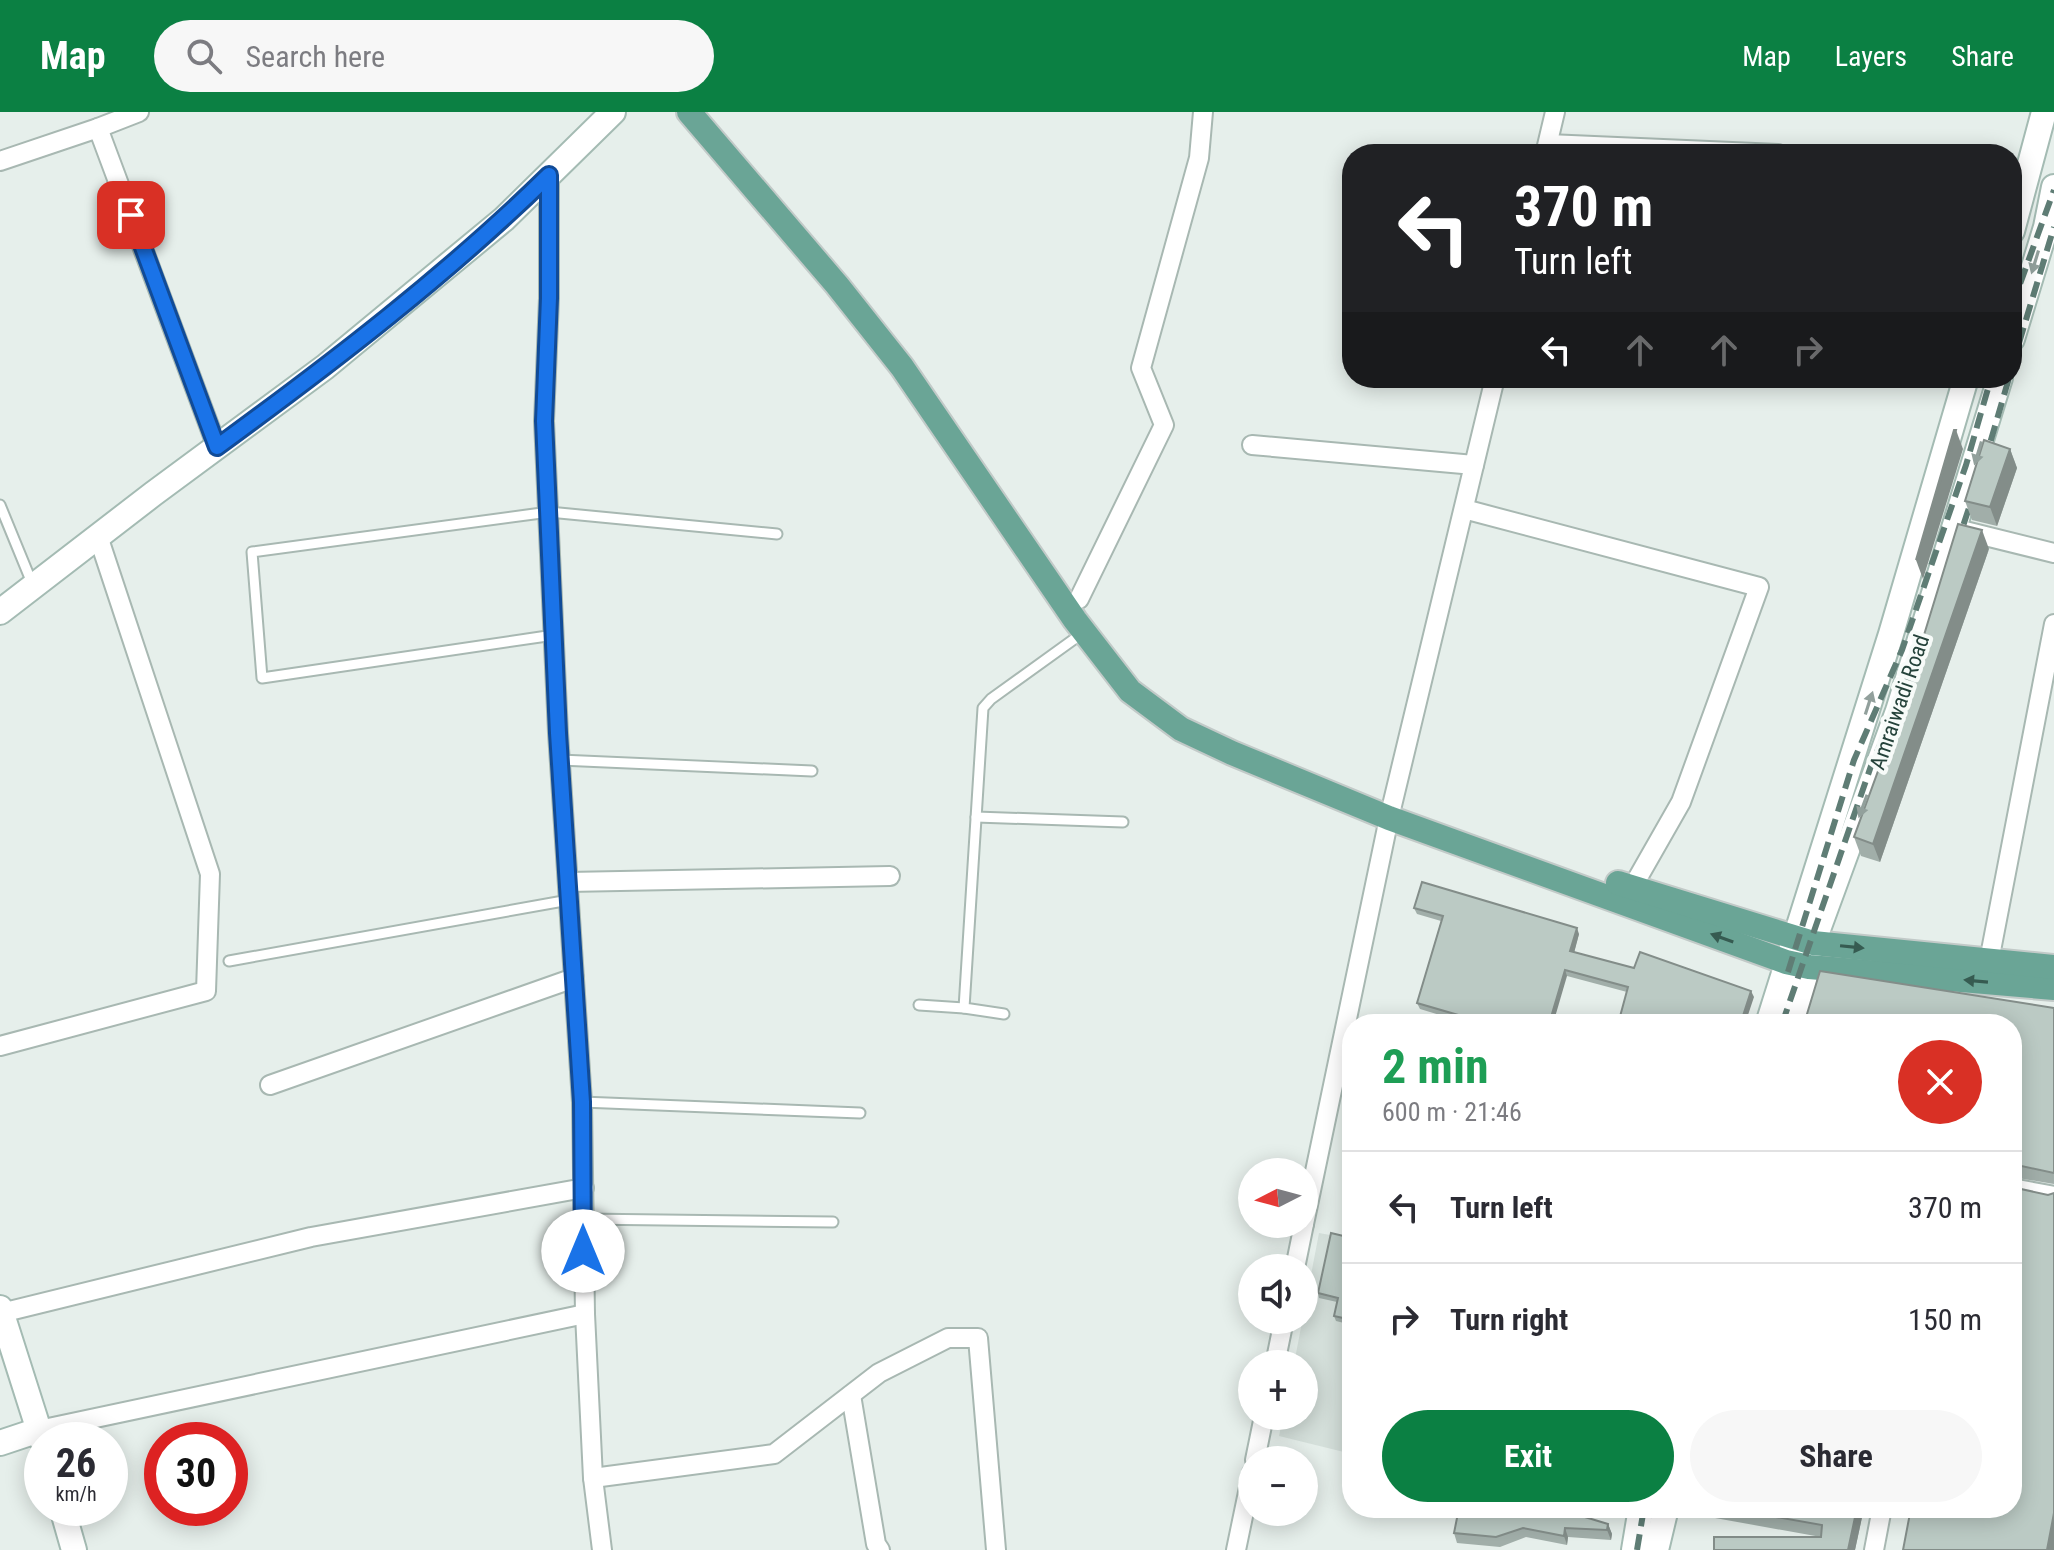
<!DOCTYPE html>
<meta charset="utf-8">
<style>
body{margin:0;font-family:"Roboto Condensed",sans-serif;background:#f7f7f7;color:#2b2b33;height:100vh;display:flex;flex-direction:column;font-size:30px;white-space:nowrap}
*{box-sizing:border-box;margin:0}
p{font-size:26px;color:#7c7c81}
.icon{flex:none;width:44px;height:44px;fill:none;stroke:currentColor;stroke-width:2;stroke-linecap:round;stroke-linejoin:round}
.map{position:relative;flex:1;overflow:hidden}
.drawer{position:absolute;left:1342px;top:902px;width:680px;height:504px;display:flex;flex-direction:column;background:#fff;border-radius:32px;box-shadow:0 4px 20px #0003}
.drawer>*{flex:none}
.hud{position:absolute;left:1342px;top:32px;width:680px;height:244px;border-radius:32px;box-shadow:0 4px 20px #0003;background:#202124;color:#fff;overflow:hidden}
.needle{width:52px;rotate:264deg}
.fabs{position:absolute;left:1238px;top:1046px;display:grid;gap:16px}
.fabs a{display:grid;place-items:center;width:80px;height:80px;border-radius:50%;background:#fff;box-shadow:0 4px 20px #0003;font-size:40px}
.speed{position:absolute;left:24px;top:1310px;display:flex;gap:16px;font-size:40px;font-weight:700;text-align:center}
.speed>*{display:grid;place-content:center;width:104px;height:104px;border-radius:50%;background:#fff;box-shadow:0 4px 20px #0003;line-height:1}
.speed small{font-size:20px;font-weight:400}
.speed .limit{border:12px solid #d22;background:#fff;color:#111}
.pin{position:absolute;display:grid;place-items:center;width:68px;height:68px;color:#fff;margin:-34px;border-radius:16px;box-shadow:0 4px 12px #0006}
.me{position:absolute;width:88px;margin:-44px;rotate:0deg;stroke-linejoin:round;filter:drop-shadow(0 0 6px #0008)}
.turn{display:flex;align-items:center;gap:28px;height:168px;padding:0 40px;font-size:36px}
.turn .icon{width:104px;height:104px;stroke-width:2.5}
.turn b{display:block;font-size:56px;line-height:68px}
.lanes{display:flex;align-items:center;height:76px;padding:0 40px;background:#0003;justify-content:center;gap:40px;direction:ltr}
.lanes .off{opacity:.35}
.round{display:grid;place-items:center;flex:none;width:84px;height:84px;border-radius:42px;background:#f7f7f7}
.summary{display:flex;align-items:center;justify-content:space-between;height:136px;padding:0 40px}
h1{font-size:48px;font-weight:700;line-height:60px;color:#1e9e55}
.button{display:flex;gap:16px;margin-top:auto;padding:16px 40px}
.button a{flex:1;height:92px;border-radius:48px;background:#0b8043;color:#fff;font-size:32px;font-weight:700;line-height:92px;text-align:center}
.button a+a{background:#f7f7f7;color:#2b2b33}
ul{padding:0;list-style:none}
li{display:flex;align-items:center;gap:24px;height:112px;padding:0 40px;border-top:2px solid #e1e1e2}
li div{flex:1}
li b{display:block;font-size:30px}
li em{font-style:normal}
header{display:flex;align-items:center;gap:48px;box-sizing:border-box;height:112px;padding:0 40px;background:#0b8043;color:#fff}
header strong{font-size:38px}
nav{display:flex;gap:44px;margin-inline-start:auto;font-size:28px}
.search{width:560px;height:72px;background:#f7f7f7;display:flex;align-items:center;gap:20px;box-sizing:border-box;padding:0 28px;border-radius:44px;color:#7c7c81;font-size:30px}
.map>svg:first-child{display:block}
.built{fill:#d4dfda}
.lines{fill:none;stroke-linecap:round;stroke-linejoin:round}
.lane-casing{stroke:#a8b8b2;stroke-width:13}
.street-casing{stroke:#a8b8b2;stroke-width:22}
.secondary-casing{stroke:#a4bbb3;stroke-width:28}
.primary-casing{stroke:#c2cac8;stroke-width:28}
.lane{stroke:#fff;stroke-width:9}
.street{stroke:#fff;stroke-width:18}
.secondary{stroke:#fff;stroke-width:24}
.primary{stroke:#6aa596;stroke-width:24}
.rail{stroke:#5f7d75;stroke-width:6;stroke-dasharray:16 8;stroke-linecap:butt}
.wall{fill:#a1aea9}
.shaded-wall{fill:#838d89}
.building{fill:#bbcac4;stroke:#838d89;stroke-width:2}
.oneway{fill:#92a09c}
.oneway2{fill:#365b51}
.route-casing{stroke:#114b97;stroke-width:20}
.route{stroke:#1a73e8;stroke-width:14}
.labels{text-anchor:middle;stroke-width:8;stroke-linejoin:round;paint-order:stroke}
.street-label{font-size:22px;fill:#24423a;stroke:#f7fbf9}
</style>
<header>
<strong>Map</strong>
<div class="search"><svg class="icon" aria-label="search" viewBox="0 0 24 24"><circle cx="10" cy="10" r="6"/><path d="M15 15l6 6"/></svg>Search here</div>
<nav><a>Map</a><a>Layers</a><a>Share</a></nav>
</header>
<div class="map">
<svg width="2054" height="1438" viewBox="0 0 2054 1438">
<rect width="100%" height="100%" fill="#e6efeb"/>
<polygon class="built" points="1319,1121 1352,1127 1352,1342 1279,1324 1283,1304 1304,1304 1304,1252 1294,1252"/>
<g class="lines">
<g class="lane-casing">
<g id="lane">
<polyline points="0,393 32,471"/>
<polyline points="554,523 262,566 252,440 549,400 777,422"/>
<polyline points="560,648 812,659"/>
<polyline points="976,705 1123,710"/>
<polyline points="229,849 569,788"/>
<polyline points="919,893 964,896"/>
<polyline points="1004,902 964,896 983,596 991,587 1084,520"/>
<polyline points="582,990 860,1001"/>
<polyline points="583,1107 833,1110"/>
</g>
</g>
<g class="street-casing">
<g id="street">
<polyline points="98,16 139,0"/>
<polyline points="1548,32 1778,42"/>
<polyline points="1545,42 1555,0"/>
<polyline points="0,49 98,16 217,335"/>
<polyline points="549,63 549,186 544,309 558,621 582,990 585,1202 593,1366 602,1438"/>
<polyline points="1252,333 1474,353"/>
<polyline points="1464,397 1759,475 1681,690 1632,776"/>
<polyline points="1961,418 2054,441"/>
<polyline points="1079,487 1164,313 1141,256 1199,46 1203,0"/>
<polyline points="568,770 890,764"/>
<polyline points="1989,849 2054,512"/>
<polyline points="0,934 206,879 210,762 98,424"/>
<polyline points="270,973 574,866"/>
<polyline points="2012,1076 2054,1084"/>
<polyline points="1304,1112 1389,706 1495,266"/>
<polyline points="1295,1156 1304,1112"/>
<polyline points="1,1201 311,1125 584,1076"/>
<polyline points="1275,1252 1284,1208"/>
<polyline points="851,1283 876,1432 880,1438"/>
<polyline points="39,1318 585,1202"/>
<polyline points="1255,1348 1264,1304"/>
<polyline points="593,1366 774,1342 879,1261 948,1226 978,1226 996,1438"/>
<polyline points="1236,1438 1252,1361"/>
<polyline points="1874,1438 1882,1396"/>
</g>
</g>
<g class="secondary-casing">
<g id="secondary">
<polyline points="2012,119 2044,0"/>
<polyline points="2012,227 2046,115 2054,75"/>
<polyline points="0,500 153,382 325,255 504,107 613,0"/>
<polyline points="1768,912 1891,522 1966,266"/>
<polyline points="1794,912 1813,831 1898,599 2000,266"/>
<polyline points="0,1196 42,1328"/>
<polyline points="0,1331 39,1318"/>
<polyline points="62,1396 74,1438"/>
<polyline points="1634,1438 1641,1396"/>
<polyline points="1656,1438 1666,1396"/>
</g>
</g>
<g class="primary-casing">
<g id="primary">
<polyline points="689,0 837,173 902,255 1075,508 1130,579 1181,617 1232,641 1389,706 1786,850 1809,855 2054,876"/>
<polyline points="1618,771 1813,831 2054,855"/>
</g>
</g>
<use href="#lane" class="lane"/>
<use href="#street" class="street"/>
<use href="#secondary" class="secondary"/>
<use href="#primary" class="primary"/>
<g class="rail">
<polyline points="2012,194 2054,78"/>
<polyline points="2012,254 2054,115"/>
<polyline points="1984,352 2009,266"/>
<polyline points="1956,435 1975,378"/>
<polyline points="1788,860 1854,648 1902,538 1966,353 1991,266"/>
<polyline points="1782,912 1871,654 1922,533"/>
<polyline points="1637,1438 1644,1396"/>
</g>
</g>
<g class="wall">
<polygon points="2010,337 2017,356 1997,414 1972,408 1965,389"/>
<polygon points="1989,437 1880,750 1861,744 1854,725"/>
<polygon points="1414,796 1579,822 1574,840 1634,856 1754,885 1627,880 1567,864 1463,910 1420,897 1417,891 1441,809 1417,802"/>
<polygon points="2054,896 2054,1072 2012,1065 2012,912"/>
<polygon points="1352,1126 1352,1213 1336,1209 1334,1204 1337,1190 1319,1186 1318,1181"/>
<polygon points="1459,1396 1608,1412 1612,1422 1611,1428 1568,1425 1567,1433 1526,1425 1500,1435 1457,1431 1454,1421"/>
<polygon points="1711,1396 1864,1396 1855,1438 1714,1438 1821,1425 1715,1406"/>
</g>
<g class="shaded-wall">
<polygon points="1956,318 1963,337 1923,467 1916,448"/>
<polygon points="2010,337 2017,356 1997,414 1990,395"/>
<polygon points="1982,418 1989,437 1880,750 1873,732"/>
<polygon points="1577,816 1579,822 1573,845 1570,839"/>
<polygon points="1565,858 1567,864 1553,912 1549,912"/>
<polygon points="1751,879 1754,885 1745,912 1742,912 1741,910"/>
<polygon points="1857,1396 1864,1396 1855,1438 1848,1438"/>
<polygon points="2054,1401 2054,1438 2047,1438"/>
<polygon points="1608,1412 1612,1422 1611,1428 1607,1418"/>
<polygon points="1565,1416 1568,1425 1567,1433 1564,1424"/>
</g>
<g class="building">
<polygon points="1954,318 1956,318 1916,448"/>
<polygon points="1984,328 2010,337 1990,395 1965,389"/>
<polygon points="1958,412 1982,418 1873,732 1854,725 1905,585"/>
<polygon points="1422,770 1577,816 1570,839 1634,856 1640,840 1751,879 1741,910 1744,912 1618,912 1628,875 1565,858 1549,912 1462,912 1465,905 1417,891 1443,804 1414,796"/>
<polygon points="1820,859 2054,896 2054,1061 2012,1052 2012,912 1804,912"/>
<polygon points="2012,1075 2048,1083 2054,1081 2054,1401 2047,1438 1903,1438 1911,1396 2012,1396"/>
<polygon points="1331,1121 1352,1126 1352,1208 1334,1204 1338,1186 1318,1181"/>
<polygon points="1459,1396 1555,1396 1608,1412 1607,1418 1565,1416 1564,1424 1523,1416 1496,1425 1454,1421"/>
<polygon points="1725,1396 1857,1396 1848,1438 1714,1438 1714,1425 1821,1425 1822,1413"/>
</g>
<defs><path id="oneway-solid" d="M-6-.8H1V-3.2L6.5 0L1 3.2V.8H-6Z" transform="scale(2)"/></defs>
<g class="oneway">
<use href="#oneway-solid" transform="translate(2035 150) rotate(107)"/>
<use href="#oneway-solid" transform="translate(1978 341) rotate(107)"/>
<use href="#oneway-solid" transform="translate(1869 591) rotate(-72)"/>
<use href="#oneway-solid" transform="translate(1863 694) rotate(110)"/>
</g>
<g class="oneway2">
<use href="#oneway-solid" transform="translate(1722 826) rotate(-160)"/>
<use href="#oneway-solid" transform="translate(1852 835) rotate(6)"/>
<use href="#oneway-solid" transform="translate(1976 869) rotate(-175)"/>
</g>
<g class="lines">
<g class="route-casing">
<path id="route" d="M131,103l86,232c115,-84 230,-172 332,-272v123l-5,123 14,312 24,369 1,149"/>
</g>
<use href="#route" class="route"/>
</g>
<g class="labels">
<g class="street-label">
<text transform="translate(1899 590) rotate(-71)" y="8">Amraiwadi Road</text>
</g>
</g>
</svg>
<div class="fabs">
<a><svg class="needle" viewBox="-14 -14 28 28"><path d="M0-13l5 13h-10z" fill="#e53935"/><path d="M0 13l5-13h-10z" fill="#7c7c81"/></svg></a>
<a><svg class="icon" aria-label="sound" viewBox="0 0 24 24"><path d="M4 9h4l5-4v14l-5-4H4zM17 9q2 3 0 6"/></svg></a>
<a>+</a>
<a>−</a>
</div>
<div class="speed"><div>26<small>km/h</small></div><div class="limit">30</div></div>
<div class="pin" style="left:131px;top:103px;background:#d93025"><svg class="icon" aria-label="arrive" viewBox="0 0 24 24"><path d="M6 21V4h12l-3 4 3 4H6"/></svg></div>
<svg class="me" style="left:583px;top:1139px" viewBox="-20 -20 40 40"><circle r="19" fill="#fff"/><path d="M0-13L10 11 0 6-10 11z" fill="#1a73e8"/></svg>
<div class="hud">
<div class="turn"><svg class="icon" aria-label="left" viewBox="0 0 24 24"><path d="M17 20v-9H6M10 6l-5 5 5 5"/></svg><div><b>370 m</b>Turn left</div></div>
<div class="lanes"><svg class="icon" aria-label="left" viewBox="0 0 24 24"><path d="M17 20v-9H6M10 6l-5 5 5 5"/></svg><svg class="icon off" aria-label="ahead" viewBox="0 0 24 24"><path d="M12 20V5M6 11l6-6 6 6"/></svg><svg class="icon off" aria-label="ahead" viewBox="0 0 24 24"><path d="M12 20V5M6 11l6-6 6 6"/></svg><svg class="icon off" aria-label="right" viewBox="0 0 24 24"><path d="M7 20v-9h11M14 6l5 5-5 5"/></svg></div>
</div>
<section class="drawer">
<div class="summary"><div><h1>2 min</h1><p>600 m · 21:46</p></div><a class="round" style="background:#d93025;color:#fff"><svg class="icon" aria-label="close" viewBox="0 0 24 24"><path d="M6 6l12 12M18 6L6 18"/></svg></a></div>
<ul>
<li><svg class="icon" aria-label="left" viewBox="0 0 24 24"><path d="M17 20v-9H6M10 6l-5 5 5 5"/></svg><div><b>Turn left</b></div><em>370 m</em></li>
<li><svg class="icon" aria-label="right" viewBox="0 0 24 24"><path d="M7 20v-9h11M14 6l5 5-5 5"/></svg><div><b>Turn right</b></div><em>150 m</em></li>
</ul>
<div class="button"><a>Exit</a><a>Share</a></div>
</section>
</div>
